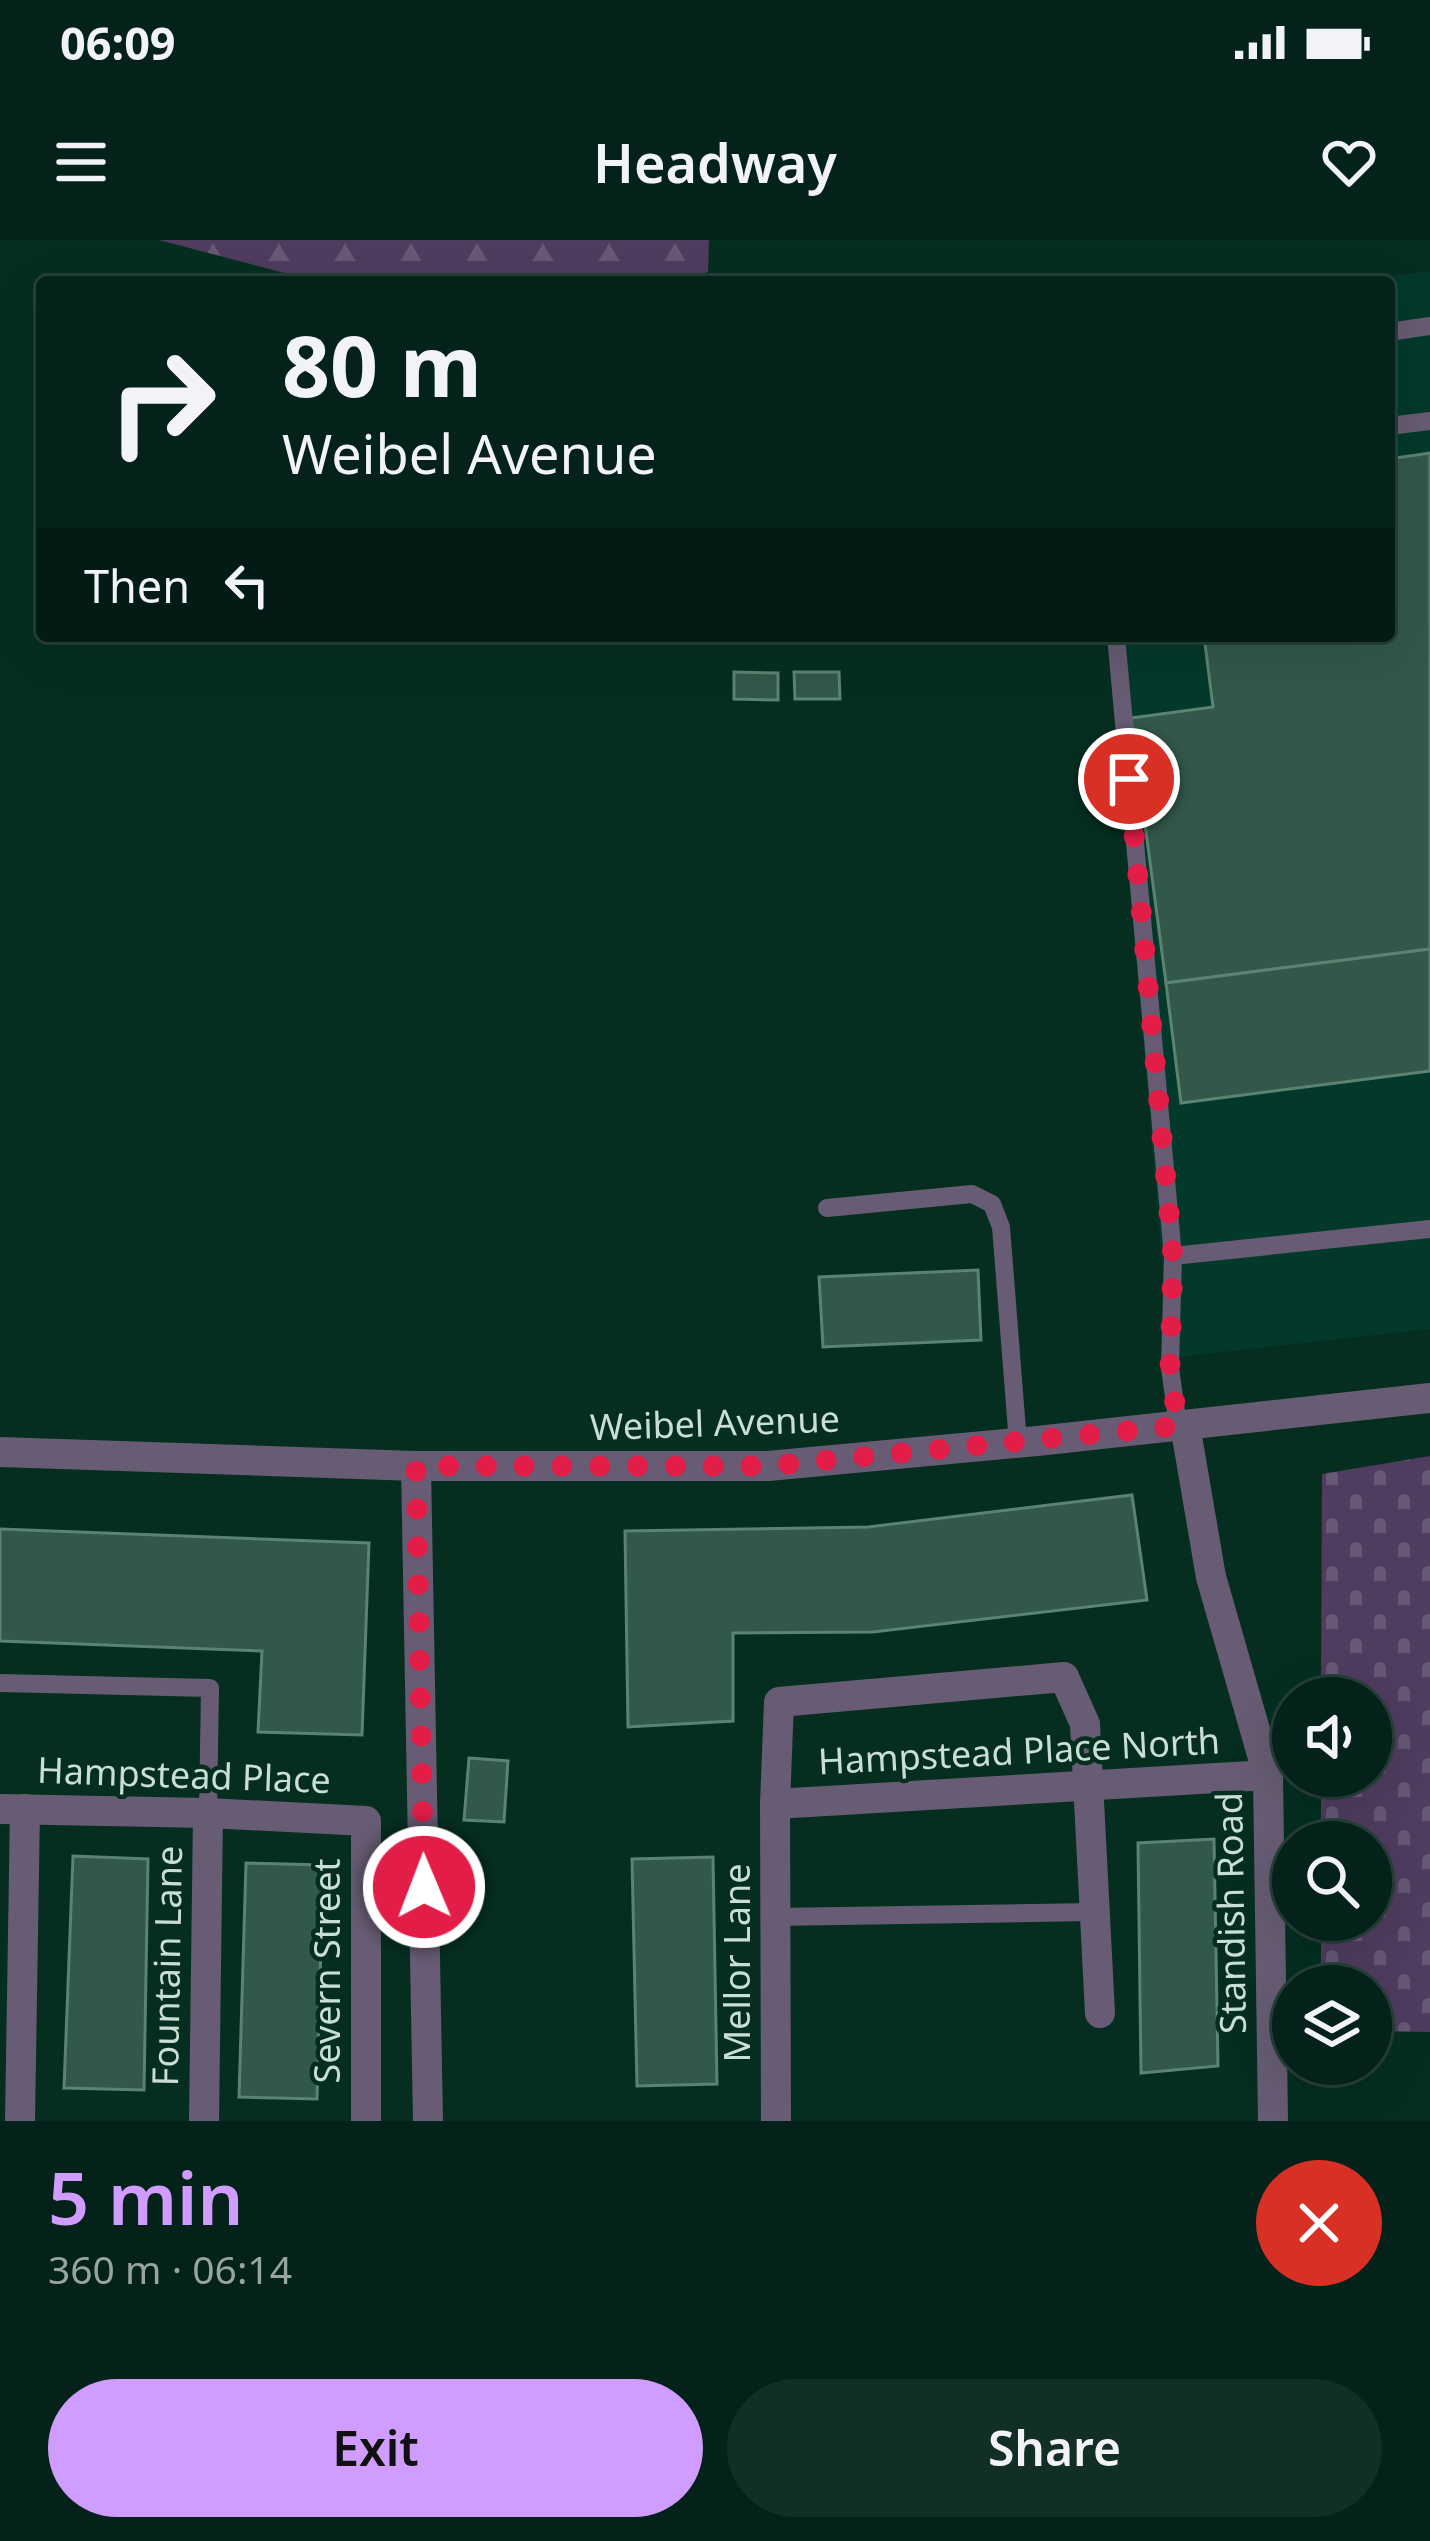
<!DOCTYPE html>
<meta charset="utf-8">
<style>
body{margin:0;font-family:"Noto Sans",sans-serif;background:#122f26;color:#f1f3f6;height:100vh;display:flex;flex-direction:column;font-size:45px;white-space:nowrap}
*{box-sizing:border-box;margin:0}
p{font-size:39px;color:#97a4a2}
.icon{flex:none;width:66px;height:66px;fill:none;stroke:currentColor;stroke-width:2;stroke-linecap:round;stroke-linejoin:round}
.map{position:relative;height:1881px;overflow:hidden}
.drawer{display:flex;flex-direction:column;background:#042219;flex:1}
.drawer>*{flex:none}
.guide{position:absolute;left:36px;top:36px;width:1359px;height:366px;border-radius:12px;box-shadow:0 12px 48px #0002,0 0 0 3px #253f38;background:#042219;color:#f1f3f6;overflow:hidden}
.fabs{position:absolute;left:1272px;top:1437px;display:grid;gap:24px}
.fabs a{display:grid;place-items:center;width:120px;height:120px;border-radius:50%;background:#042219;box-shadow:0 12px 48px #0002,0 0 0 3px #253f38;font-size:60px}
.pin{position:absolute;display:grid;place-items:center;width:102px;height:102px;color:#fff;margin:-51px;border:6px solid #fff;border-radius:50%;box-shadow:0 3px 12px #0007}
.me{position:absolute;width:132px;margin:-66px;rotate:359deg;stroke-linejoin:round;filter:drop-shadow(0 0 9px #0008)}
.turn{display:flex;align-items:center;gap:42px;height:252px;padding:0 48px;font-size:54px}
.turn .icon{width:156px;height:156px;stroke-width:2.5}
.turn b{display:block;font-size:84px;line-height:102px}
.then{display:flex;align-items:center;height:114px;padding:0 48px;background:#0003;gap:24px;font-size:45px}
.round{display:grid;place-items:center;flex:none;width:126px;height:126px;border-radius:63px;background:#122f26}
.head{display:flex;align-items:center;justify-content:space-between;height:204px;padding:0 48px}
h1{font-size:72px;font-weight:600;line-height:90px;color:#d09dfe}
.primary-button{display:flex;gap:24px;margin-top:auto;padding:24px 48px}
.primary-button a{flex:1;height:138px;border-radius:72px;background:#d09dfe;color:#111;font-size:48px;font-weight:600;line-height:138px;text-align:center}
.primary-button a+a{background:#122f26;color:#f1f3f6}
.status{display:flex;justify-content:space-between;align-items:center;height:84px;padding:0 60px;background:#042219;direction:ltr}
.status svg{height:33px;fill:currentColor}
header{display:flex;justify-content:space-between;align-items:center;height:156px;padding:0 48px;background:#042219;font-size:54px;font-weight:600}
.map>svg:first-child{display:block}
.built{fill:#03392a}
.forest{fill:url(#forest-firs)}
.cemetery{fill:url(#cemetery-stones)}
.building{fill:#32584a;stroke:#5b8272;stroke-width:3}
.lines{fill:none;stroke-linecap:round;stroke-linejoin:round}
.service{stroke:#675c73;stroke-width:18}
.minor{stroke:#675c73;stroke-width:30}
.tertiary{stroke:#675c73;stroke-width:30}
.route{stroke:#e11d48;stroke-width:21;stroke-dasharray:0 37.8}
.labels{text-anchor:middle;stroke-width:9;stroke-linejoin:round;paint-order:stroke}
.street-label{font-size:36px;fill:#c9ded5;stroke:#052e21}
</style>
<div class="status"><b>06:09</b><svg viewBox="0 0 49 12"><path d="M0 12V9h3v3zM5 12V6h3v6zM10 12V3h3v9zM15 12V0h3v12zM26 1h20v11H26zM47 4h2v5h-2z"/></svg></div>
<header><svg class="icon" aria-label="menu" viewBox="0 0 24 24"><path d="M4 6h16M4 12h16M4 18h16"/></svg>Headway<svg class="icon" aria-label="heart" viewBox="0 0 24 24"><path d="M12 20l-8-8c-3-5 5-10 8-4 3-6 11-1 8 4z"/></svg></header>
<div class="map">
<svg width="1430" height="1881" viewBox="0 0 1430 1881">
<defs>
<pattern id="forest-firs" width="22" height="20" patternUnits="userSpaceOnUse" patternTransform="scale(3)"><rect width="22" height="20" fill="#4f3c5f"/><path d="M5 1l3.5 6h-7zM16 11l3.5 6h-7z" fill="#675875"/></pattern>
<pattern id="cemetery-stones" width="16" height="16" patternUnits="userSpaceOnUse" patternTransform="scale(3)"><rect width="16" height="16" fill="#4f3c5f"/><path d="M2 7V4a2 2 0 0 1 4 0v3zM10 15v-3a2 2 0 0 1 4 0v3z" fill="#675875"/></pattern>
</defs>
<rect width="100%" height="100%" fill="#052e21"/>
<polygon class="built" points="1430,31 1430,1089 1170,1118 1109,396 1389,396 1389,42 1350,42"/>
<polygon class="forest" points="159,0 709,0 708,32 673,42 319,42"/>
<polygon class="cemetery" points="1430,1216 1430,1792 1371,1791 1371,1746 1321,1746 1321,1680 1371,1680 1371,1602 1321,1602 1321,1536 1371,1536 1371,1458 1321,1458 1322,1234"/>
<g class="building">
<polygon points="1430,213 1430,709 1166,743 1131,478 1213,467 1204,396 1389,396 1389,219"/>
<polygon points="734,432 778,433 778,460 734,459"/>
<polygon points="794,432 839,432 840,459 795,459"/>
<polygon points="1430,709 1430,831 1181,863 1166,743"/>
<polygon points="978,1030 981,1100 823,1107 819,1037"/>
<polygon points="1132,1255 1147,1360 873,1392 733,1393 733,1481 628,1487 625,1291 868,1287"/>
<polygon points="0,1289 369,1303 362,1495 258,1492 262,1411 0,1401"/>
<polygon points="469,1518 508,1521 504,1582 464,1580"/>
<polygon points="1214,1599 1218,1826 1141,1833 1138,1603"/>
<polygon points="73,1616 148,1619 144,1850 64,1848"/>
<polygon points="713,1617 717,1844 637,1846 632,1619"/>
<polygon points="246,1623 323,1625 317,1859 239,1857"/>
</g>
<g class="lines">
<g class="service">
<polyline points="1389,92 1430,86"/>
<polyline points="1389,186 1430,181"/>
<polyline points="1116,396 1173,1016"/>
<polyline points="827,968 972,954 992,964 1001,987 1018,1203"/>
<polyline points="1178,1186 1170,1128 1173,1016 1430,989"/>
<polyline points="0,1443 210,1448 208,1573"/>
<polyline points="775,1677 1094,1672"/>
</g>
<g class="minor">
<polyline points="1185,1185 1211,1337 1268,1535 1273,1881"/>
<polyline points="416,1226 428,1881"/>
<polyline points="775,1564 1268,1535"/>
<polyline points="0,1569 208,1573 366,1581 366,1881"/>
<polyline points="20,1881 25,1569"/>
<polyline points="204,1881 208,1573"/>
<polyline points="776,1881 775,1564 779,1462 1064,1437 1085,1484 1100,1773"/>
</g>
<polyline class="tertiary" points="0,1212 416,1226 768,1226 1037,1201 1430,1158"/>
</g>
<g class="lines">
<polyline class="route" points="424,1647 416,1226 768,1226 1178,1186 1170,1128 1173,1016 1129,539"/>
</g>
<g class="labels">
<g class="street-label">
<text transform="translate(715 1183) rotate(-2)" y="13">Weibel Avenue</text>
<text transform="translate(1019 1511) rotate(-3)" y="13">Hampstead Place North</text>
<text transform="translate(184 1535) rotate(2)" y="13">Hampstead Place</text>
<text transform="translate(1231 1673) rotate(-91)" y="13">Standish Road</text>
<text transform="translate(737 1723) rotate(-90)" y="13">Mellor Lane</text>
<text transform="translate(167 1726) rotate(-89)" y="13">Fountain Lane</text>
<text transform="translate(327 1731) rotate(-90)" y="13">Severn Street</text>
</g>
</g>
</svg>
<div class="fabs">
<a><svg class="icon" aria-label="sound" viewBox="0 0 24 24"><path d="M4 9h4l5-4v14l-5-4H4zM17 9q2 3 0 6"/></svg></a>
<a><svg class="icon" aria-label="search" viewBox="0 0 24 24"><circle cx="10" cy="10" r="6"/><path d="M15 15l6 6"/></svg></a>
<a><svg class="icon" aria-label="layers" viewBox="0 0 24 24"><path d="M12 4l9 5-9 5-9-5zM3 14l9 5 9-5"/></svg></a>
</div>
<div class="pin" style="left:1129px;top:539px;background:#d93025"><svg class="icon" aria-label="arrive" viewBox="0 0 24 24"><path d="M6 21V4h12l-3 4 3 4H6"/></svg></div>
<svg class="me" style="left:424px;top:1647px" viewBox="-20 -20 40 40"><circle r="17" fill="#e11d48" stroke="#fff" stroke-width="3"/><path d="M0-11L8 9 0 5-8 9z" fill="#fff"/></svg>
<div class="guide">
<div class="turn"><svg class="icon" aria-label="right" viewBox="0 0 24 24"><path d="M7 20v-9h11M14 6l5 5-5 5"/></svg><div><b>80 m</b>Weibel Avenue</div></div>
<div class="then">Then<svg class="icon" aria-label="left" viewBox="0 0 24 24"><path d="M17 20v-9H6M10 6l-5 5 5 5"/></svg></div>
</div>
</div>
<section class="drawer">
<div class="head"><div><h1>5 min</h1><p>360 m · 06:14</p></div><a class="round" style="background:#d93025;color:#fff"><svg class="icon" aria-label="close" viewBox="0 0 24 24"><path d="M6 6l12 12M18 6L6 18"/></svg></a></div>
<div class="primary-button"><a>Exit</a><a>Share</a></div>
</section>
